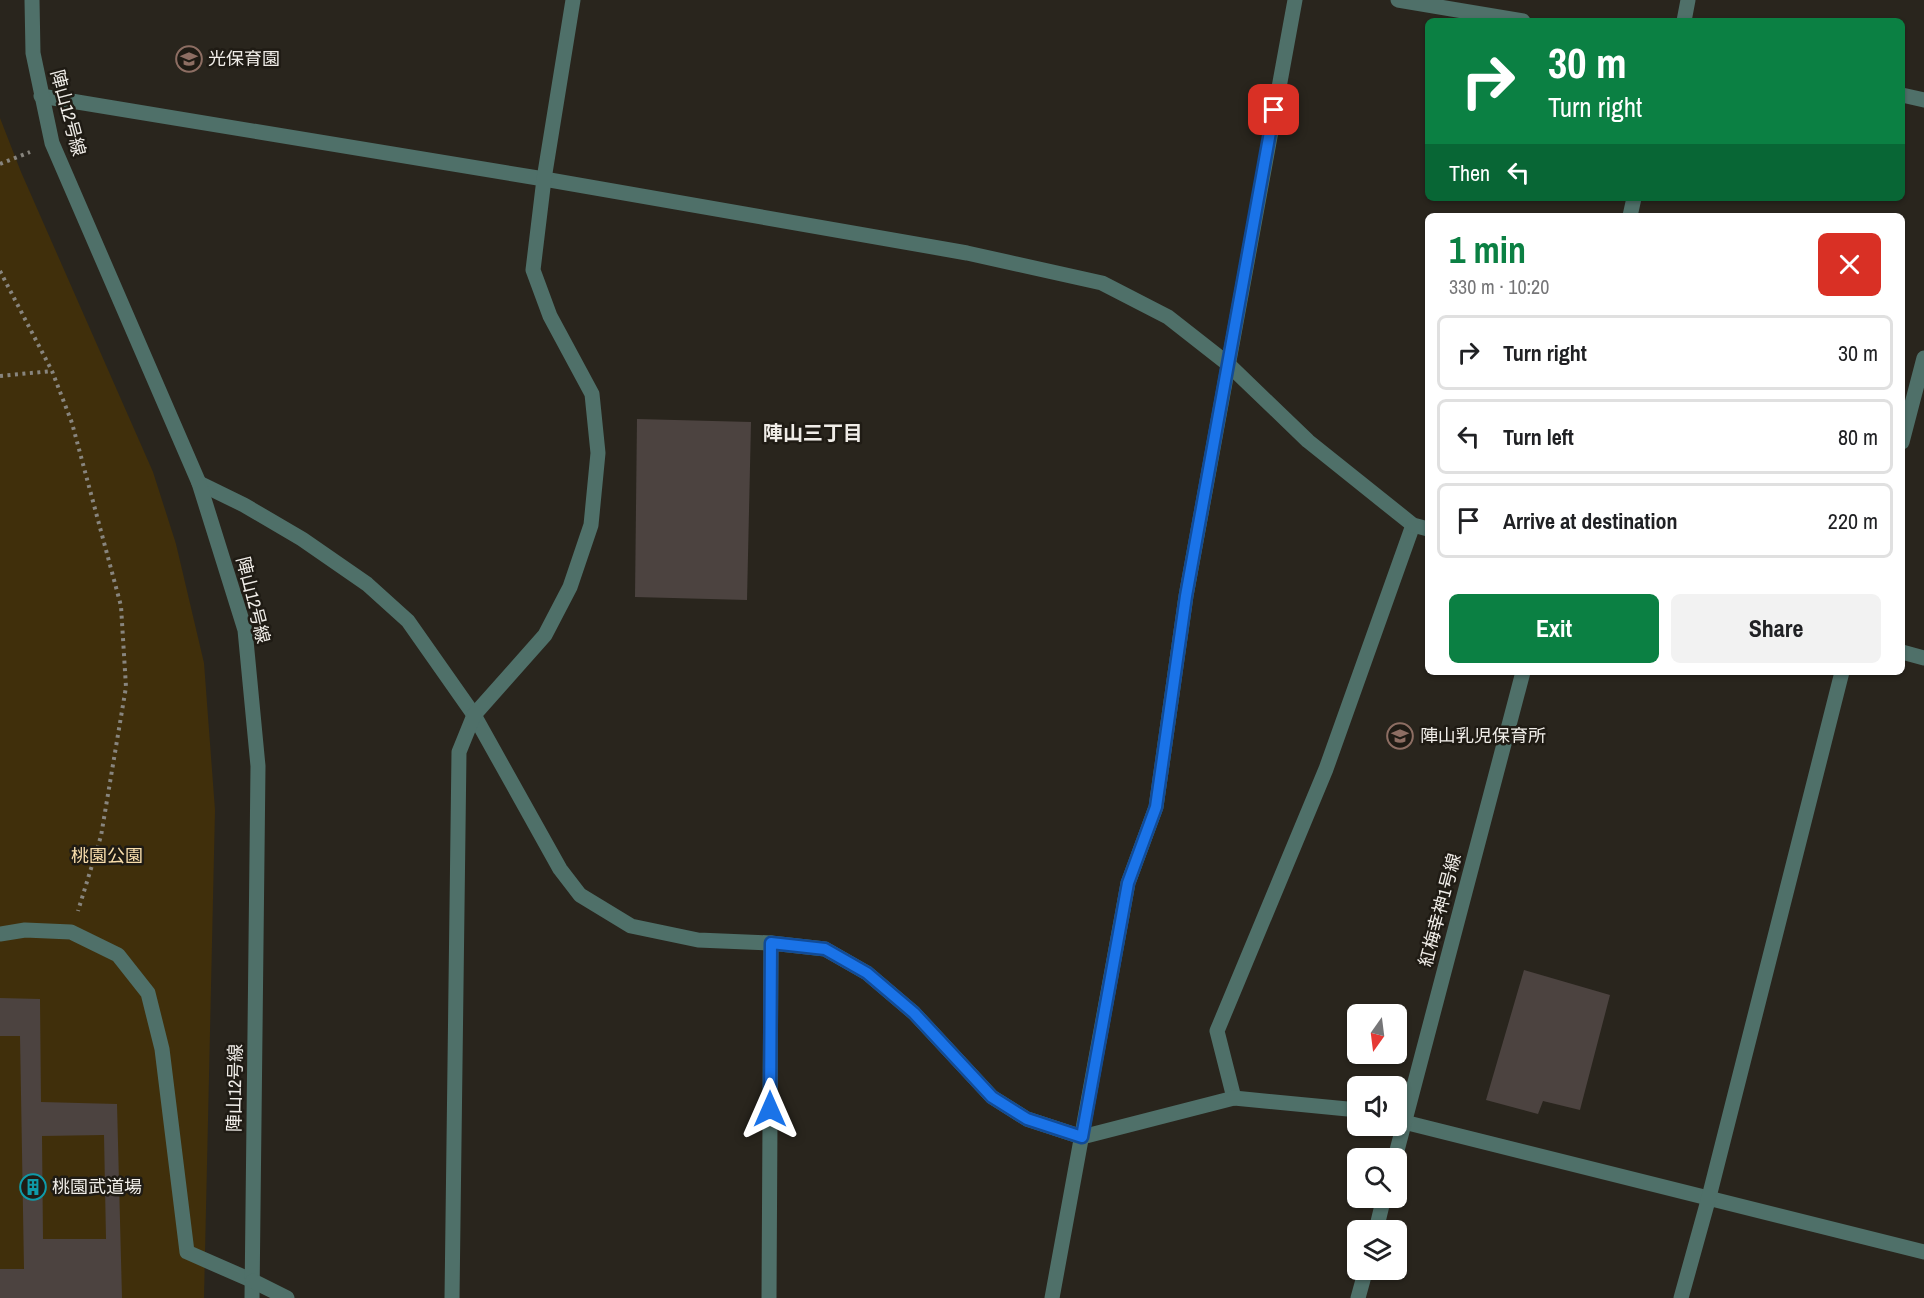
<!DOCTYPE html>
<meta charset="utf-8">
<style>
body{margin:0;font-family:"Archivo Narrow","Noto Sans JP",sans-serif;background:#f2f2f2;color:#202124;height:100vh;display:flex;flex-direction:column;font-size:22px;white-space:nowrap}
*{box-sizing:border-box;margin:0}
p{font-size:20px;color:#757577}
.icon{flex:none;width:33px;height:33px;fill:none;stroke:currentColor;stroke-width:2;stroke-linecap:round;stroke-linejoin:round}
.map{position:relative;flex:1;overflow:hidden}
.drawer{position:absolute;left:1425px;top:213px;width:480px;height:462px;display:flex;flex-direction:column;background:#fff;border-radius:9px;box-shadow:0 2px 4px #0004}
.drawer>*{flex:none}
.guide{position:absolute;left:1425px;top:18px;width:480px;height:183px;border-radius:9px;box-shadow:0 2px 4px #0004;background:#0b8043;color:#fff;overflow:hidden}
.needle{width:39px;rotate:194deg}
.controls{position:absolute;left:1347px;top:1004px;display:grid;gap:12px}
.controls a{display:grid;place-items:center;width:60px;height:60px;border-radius:9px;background:#fff;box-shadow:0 2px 4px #0004;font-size:30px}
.pin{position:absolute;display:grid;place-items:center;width:51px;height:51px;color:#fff;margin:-26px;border-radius:12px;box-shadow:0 3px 9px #0006}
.me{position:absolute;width:66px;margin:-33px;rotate:0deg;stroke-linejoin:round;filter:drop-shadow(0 0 4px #0008)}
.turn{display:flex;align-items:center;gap:21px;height:126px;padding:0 24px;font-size:27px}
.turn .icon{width:78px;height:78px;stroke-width:2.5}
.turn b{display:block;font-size:42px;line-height:51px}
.then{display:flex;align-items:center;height:57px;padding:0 24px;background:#0003;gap:12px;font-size:22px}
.round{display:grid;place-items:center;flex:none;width:63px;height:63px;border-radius:9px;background:#f2f2f2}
.headline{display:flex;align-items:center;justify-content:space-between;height:102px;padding:0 24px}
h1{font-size:36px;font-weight:700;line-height:45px;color:#0b8043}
.cta{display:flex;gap:12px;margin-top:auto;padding:12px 24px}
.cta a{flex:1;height:69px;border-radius:9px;background:#0b8043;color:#fff;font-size:24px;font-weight:700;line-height:69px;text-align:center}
.cta a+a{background:#f2f2f2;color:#202124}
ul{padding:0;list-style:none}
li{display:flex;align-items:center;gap:18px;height:75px;margin:0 12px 9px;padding:0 12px;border:3px solid #e0e0e0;border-radius:9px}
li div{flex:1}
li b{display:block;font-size:22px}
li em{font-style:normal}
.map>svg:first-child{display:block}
.green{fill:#402f0b}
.building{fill:#4c4340;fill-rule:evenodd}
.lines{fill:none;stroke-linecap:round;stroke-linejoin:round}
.path{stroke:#88857e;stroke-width:4;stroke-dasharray:3 4.5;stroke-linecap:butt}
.service{stroke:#4f7069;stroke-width:15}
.minor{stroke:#4f7069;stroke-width:15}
.tertiary{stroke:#4f7069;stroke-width:15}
.route-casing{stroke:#114b97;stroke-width:15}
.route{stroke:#1a73e8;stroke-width:10}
.labels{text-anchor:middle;stroke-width:5;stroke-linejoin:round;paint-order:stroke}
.poi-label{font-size:18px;fill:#f0ede8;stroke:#1f1b14;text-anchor:start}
.street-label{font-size:18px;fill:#f0ede8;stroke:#1f1b14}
.park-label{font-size:18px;fill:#f9deac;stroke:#1f1b14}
.neighbourhood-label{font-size:20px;font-weight:bold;fill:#f0ede8;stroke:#1f1b14}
</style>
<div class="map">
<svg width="1924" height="1298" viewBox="0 0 1924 1298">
<rect width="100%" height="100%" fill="#29251d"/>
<polygon class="green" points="0,118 21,172 153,472 176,544 204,663 215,810 204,1298 0,1298"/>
<g class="building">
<polygon points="637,419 751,422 747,600 635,597"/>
<polygon points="1524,970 1610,995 1580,1110 1543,1101 1538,1114 1486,1100"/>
<path d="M0,998l40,1 1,103 76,2 5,194h-122v-29h24l-4,-233h-20zM104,1135l2,104h-63l-1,-103z"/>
</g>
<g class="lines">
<g class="path">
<polyline points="0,164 30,152"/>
<polyline points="0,271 52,371 72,423 121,606 126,687 101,836 78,911"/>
<polyline points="0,376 52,371"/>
</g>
<g class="service">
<polyline points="0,934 25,930 71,932 118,955 148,993 162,1049 187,1252 253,1281"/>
<polyline points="1234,1098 1217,1031 1326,769 1413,525"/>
</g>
<g class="minor">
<polyline points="41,96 544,179 967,253 1102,283 1168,317 1228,364 1308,441 1413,525 1428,529"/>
<polyline points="1902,442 1924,358"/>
<polyline points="199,483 244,505 302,539 367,584 408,621 474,715 560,869 580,895 631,926 698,940 771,943 825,949 867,973 914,1013 992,1097 1027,1119 1082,1137 1234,1098 1358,1110"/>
<polyline points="1902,652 1924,658"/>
<polyline points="1396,1120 1924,1252"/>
<polyline points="452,1298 459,752 474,715 545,635 570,587 591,525 598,453 592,394 550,316 533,270 544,179 573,0"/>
<polyline points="769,1298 771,943"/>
<polyline points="1052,1298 1128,883 1156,807 1186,596 1295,0"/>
<polyline points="1681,1298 1709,1197 1842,672"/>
</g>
<g class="tertiary">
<polyline points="32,0 33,53 52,143 199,483 245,630 258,766 252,1298"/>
<polyline points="1398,0 1523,21"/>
<polyline points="1684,21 1688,0"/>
<polyline points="1902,95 1924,100"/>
<polyline points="1630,216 1634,198"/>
<polyline points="1395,1158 1523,672"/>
<polyline points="1376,1230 1384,1197"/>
<polyline points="253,1281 287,1298"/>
<polyline points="1358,1298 1366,1269"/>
</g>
</g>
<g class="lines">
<g class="route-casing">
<polyline id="route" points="770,1109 771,943 825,949 867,973 914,1013 992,1097 1027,1119 1082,1137 1128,883 1156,807 1186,596 1274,110"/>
</g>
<use href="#route" class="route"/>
</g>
<defs>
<g id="school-ring" transform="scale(1.35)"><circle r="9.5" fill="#1f1b14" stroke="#8d6e63" stroke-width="1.5"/><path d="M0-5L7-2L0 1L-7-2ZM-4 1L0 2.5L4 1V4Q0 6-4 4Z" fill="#8d6e63"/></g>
<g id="building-ring" transform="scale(1.35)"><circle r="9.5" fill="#1f1b14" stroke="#0f9aa8" stroke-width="1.5"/><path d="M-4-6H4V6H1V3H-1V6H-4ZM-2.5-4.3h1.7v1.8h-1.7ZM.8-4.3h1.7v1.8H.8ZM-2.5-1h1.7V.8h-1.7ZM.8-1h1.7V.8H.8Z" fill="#0f9aa8"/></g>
</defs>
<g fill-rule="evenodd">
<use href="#school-ring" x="189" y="59"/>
<use href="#school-ring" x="1400" y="736"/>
<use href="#building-ring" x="33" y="1187"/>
</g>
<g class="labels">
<g class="poi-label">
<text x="208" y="65">光保育園</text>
<text x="1420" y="742">陣山乳児保育所</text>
<text x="52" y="1193">桃園武道場</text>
</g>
<g class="street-label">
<text transform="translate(68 113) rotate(75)" y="6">陣山12号線</text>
<text transform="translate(253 600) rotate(76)" y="6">陣山12号線</text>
<text transform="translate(1440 910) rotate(-75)" y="6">紅梅幸神1号線</text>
<text transform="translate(235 1088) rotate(-89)" y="6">陣山12号線</text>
</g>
<g class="park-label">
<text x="107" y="862">桃園公園</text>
</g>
<g class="neighbourhood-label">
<text x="813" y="440">陣山三丁目</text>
</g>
</g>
</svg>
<div class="controls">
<a><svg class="needle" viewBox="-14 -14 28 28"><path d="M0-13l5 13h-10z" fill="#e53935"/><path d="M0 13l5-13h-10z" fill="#757577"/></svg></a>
<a><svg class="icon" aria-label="sound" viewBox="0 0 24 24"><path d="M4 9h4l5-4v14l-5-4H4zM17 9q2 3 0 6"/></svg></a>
<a><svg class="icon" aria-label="search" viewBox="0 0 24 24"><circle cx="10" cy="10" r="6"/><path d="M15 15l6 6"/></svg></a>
<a><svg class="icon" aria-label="layers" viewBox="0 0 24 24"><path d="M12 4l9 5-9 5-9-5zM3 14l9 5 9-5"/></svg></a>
</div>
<div class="pin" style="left:1274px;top:110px;background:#d93025"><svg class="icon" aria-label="arrive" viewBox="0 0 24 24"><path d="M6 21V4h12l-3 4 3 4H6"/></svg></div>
<svg class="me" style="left:770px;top:1109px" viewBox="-20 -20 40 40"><path d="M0-17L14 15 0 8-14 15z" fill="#1a73e8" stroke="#fff" stroke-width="4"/></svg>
<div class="guide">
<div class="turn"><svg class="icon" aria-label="right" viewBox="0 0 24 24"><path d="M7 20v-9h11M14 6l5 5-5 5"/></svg><div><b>30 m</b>Turn right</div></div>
<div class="then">Then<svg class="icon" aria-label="left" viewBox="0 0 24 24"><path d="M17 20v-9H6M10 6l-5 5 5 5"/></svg></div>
</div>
<section class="drawer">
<div class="headline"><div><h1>1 min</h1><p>330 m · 10:20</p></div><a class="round" style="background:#d93025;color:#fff"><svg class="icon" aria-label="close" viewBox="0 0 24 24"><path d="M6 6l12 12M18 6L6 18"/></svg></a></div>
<ul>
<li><svg class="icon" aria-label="right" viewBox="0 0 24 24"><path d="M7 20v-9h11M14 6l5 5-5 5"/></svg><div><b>Turn right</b></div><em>30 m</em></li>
<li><svg class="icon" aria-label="left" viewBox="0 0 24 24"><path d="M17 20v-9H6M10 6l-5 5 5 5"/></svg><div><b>Turn left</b></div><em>80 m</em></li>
<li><svg class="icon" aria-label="arrive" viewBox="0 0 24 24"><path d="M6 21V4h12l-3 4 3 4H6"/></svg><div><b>Arrive at destination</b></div><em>220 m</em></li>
</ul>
<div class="cta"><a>Exit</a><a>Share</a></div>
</section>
</div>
